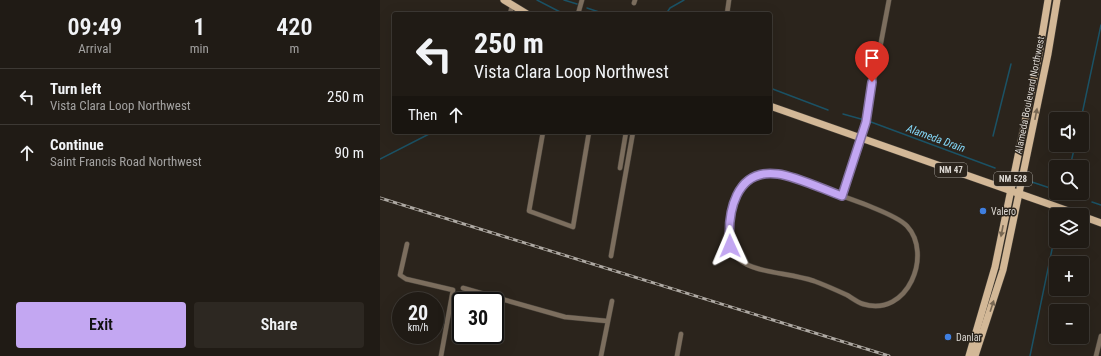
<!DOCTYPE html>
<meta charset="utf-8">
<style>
body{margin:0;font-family:"Roboto Condensed",sans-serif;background:#2d2822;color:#f1f3f6;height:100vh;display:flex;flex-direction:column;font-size:15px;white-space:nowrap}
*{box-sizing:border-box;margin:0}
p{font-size:13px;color:#a2a1a0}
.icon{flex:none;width:22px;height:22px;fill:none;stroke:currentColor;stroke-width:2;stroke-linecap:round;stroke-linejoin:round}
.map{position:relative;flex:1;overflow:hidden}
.details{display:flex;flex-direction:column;background:#201b15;width:380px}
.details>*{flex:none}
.hud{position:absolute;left:12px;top:12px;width:380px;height:122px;border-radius:4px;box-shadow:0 4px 16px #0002,0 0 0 1px #3d3934;background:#201b15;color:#f1f3f6;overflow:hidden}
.controls{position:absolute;left:669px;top:112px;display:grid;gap:8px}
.controls a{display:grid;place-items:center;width:40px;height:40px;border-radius:4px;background:#201b15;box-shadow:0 4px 16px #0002,0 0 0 1px #3d3934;font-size:20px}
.speed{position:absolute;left:12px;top:292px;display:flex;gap:8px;font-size:20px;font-weight:700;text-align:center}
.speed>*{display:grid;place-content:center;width:52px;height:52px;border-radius:50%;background:#201b15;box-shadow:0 4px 16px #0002,0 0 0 1px #3d3934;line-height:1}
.speed small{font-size:10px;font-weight:400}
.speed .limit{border:2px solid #111;border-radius:6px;background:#fff;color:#111}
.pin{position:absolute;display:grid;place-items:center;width:34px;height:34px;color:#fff;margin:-41px -17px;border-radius:50% 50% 50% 0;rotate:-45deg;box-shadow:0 0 4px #0007}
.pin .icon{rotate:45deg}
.me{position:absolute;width:44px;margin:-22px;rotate:359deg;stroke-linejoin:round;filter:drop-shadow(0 0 3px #0008)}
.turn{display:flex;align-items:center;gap:14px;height:84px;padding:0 16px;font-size:18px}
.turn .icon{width:52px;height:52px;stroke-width:2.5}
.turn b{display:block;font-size:28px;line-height:34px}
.then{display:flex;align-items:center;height:38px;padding:0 16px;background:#0003;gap:8px;font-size:15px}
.eta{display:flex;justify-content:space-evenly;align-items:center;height:68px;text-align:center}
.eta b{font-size:24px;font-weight:600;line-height:28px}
.action{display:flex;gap:8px;margin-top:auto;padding:8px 16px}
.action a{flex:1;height:46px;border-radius:4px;background:#c3a7f2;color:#111;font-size:16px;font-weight:600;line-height:46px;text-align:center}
.action a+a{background:#2d2822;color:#f1f3f6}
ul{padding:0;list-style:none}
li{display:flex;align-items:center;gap:12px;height:56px;padding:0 16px;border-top:1px solid #3d3934}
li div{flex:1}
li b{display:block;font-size:15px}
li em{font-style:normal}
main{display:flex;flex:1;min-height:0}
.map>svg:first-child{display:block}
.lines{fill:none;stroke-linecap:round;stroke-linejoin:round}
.stream{stroke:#1b5265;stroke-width:1.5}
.minor-casing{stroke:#474139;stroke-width:5.5}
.primary-casing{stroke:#474139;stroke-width:8}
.minor{stroke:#7c6e5e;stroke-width:4.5}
.primary{stroke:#d3b897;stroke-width:7}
.rail-casing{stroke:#ada8a2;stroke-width:3}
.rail{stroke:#2b241c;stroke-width:1.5;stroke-dasharray:4.5;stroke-linecap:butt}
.oneway{fill:#776753}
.route-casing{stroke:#7f6d9d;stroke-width:10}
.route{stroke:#c3a7f2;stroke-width:7}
.shop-dot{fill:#3f7fe0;stroke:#2b241c;stroke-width:1.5}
.labels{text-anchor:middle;stroke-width:3;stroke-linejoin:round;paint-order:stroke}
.shield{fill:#2b241c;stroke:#a6a19b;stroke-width:1}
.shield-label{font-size:9px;font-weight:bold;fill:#dbd7d2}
.street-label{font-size:10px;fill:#dbd7d2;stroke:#2b241c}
.poi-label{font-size:10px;fill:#dbd7d2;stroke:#2b241c;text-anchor:start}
.water-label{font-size:11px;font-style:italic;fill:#84d9fa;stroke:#2b241c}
</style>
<main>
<section class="details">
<div class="eta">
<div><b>09:49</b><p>Arrival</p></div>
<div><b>1</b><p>min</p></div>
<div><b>420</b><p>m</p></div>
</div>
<ul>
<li><svg class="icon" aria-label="left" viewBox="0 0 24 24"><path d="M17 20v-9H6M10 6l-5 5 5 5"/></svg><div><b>Turn left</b><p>Vista Clara Loop Northwest</p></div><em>250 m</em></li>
<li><svg class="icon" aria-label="ahead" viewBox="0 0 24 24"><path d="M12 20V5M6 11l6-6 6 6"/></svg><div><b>Continue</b><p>Saint Francis Road Northwest</p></div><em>90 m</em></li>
</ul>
<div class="action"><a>Exit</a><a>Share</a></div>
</section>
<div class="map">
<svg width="721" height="356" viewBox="0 0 721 356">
<rect width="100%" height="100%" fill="#2b241c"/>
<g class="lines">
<g class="stream">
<polyline points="157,0 184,14"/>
<polyline points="184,0 197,4"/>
<polyline points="207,8 225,14"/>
<polyline points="286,14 290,8 304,0"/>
<polyline points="390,88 448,110"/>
<polyline points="463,114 481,119"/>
<polyline points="701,119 721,25"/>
<polyline points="491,122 615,168"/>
<polyline points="613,136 631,64"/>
<polyline points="0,159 53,132"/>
<polyline points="690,167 695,145"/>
<polyline points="652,182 676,190"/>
<polyline points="685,193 705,200"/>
<polyline points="712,202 721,205"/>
<polyline points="650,356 676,230"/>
</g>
<g class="minor-casing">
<g id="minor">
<polyline points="254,3 255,0"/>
<polyline points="130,14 132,6"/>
<polyline points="198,14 202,0"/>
<polyline points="347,14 349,0"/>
<polyline points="163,132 149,211 193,227 209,132"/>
<polyline points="240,168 246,132"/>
<path d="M387,174c4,0 8,-1 12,0 11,2 21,8 31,11 22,8 84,27 97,41 26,28 1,92 -44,78 -6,-2 -11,-6 -16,-9 -11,-5 -22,-10 -33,-14 -43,-14 -102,-3 -82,-72 7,-23 11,-29 35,-35z"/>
<polyline points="462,196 486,122 509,0"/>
<polyline points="27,244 20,275 26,279 73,290 61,356"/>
<polyline points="231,256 253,132"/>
<polyline points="83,288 185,317 227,321"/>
<polyline points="221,356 232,301"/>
<polyline points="297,356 301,334"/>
<polyline points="716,356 721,336"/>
</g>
</g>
<g class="primary-casing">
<g id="primary">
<polyline points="124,0 147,14"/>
<polyline points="390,106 700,215"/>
<polyline points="702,216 721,223"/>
<polyline points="589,356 615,267 659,54 668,0"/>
<polyline points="595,356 623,270 668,54 677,0"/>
</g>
</g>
<use href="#minor" class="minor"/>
<use href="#primary" class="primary"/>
<g class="rail-casing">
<polyline id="rail" points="0,198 509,356"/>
</g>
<use href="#rail" class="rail"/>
</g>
<defs><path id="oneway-solid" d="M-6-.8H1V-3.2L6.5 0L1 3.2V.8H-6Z"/></defs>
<g class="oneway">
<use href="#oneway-solid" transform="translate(656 114) rotate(-79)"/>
<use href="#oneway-solid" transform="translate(622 231) rotate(101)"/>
<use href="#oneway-solid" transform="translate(612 306) rotate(-72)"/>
</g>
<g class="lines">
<g class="route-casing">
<path id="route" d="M350,246c-3,-33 5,-78 48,-72 17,2 47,16 64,22l24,-74 6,-40"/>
</g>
<use href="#route" class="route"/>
</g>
<g class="shop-dot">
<circle cx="603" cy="211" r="4"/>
<circle cx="568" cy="337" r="4"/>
</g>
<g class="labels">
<g class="shield">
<rect x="555" y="163" width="32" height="14" rx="3"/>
<rect x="614" y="172" width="38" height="14" rx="3"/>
</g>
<g class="shield-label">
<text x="571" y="173">NM 47</text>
<text x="633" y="182">NM 528</text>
</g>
<g class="street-label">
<text transform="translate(649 95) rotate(-79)" y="4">Alameda Boulevard Northwest</text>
</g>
<g class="poi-label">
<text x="611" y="215">Valero</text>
<text x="576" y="341">Danlar</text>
</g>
<g class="water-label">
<text transform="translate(556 138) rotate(20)" y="4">Alameda Drain</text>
</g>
</g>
</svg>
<div class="controls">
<a><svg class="icon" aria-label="sound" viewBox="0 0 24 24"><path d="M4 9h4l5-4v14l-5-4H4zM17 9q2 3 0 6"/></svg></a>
<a><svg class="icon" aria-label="search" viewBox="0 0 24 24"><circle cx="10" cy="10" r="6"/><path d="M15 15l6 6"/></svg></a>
<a><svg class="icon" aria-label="layers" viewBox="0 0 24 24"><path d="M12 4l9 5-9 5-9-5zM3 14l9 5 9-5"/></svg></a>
<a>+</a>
<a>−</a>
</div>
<div class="speed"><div>20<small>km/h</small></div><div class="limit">30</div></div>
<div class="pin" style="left:492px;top:82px;background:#d93025"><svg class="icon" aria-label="arrive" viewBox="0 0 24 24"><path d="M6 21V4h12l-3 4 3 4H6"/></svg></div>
<svg class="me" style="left:350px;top:246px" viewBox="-20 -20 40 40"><path d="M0-17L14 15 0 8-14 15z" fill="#c3a7f2" stroke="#fff" stroke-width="4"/></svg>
<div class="hud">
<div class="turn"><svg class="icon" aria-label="left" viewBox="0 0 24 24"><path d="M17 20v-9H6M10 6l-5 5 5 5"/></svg><div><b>250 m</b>Vista Clara Loop Northwest</div></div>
<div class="then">Then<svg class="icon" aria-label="ahead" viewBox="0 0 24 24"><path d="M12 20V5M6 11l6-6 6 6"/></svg></div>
</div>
</div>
</main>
